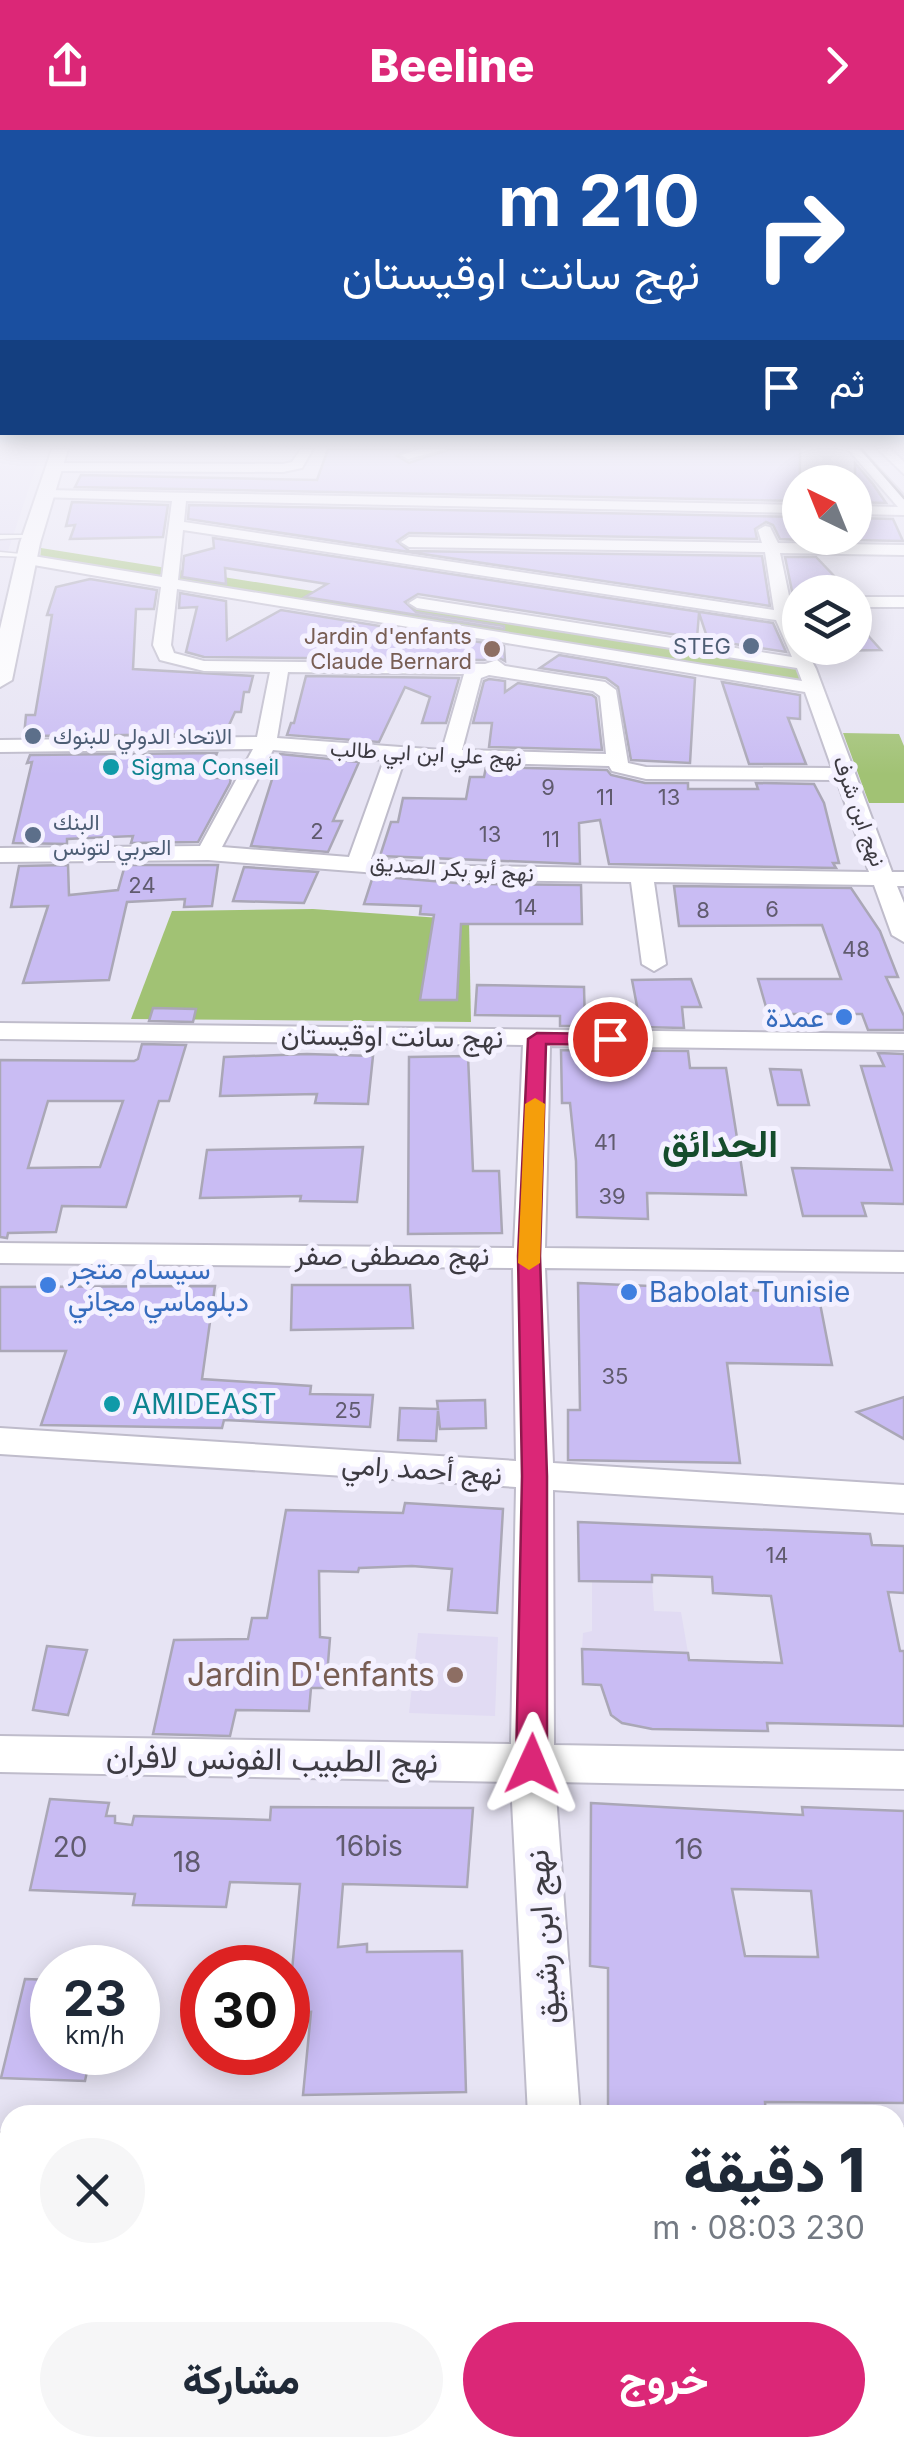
<!DOCTYPE html>
<html lang="ar">
<meta charset="utf-8">
<style>
body{margin:0;font-family:Inter,Vazirmatn,sans-serif;background:#f6f6f7;color:#1f2937;direction:rtl;height:100vh;display:flex;flex-direction:column;font-size:38px;white-space:nowrap}
*{box-sizing:border-box;margin:0}
p{font-size:32px;color:#747a83}
.icon{flex:none;width:55px;height:55px;fill:none;stroke:currentColor;stroke-width:2;stroke-linecap:round;stroke-linejoin:round}
.map{position:relative;flex:1;overflow:hidden;direction:ltr}
.drawer{position:absolute;left:0px;top:1975px;width:905px;height:352px;display:flex;flex-direction:column;background:#fff;border-radius:30px 30px 0 0;box-shadow:0 5px 25px #0003;direction:rtl}
.drawer>*{flex:none}
.guide{position:absolute;left:0px;top:0px;width:905px;height:305px;box-shadow:0 5px 25px #0003;direction:rtl;background:#1a4fa0;color:#fff;overflow:hidden}
.needle{width:65px;rotate:317deg}
.tools{position:absolute;left:782px;top:335px;display:grid;gap:20px}
.tools a{display:grid;place-items:center;width:90px;height:90px;border-radius:50%;background:#fff;box-shadow:0 5px 25px #0003;font-size:50px}
.speed{position:absolute;left:30px;top:1815px;display:flex;gap:20px;font-size:50px;font-weight:700;text-align:center}
.speed>*{display:grid;place-content:center;width:130px;height:130px;border-radius:50%;background:#fff;box-shadow:0 5px 25px #0003;line-height:1}
.speed small{font-size:25px;font-weight:400}
.speed .limit{border:15px solid #d22;background:#fff;color:#111}
.pin{position:absolute;display:grid;place-items:center;width:85px;height:85px;color:#fff;margin:-42px;border:5px solid #fff;border-radius:50%;box-shadow:0 2px 10px #0007}
.me{position:absolute;width:110px;margin:-55px;rotate:1deg;stroke-linejoin:round;filter:drop-shadow(0 0 8px #0008)}
.turn{display:flex;align-items:center;gap:35px;height:210px;padding:0 40px;font-size:45px}
.turn .icon{width:130px;height:130px;stroke-width:2.5}
.turn b{display:block;font-size:70px;line-height:85px}
.then{display:flex;align-items:center;height:95px;padding:0 40px;background:#0003;gap:20px;font-size:38px}
.round{display:grid;place-items:center;flex:none;width:105px;height:105px;border-radius:52px;background:#f6f6f7}
.overview{display:flex;align-items:center;justify-content:space-between;height:170px;padding:0 40px}
h1{font-size:60px;font-weight:800;line-height:75px}
.primary-button{display:flex;gap:20px;margin-top:auto;padding:20px 40px}
.primary-button a{flex:1;height:115px;border-radius:60px;background:#db2777;color:#fff;font-size:40px;font-weight:800;line-height:115px;text-align:center}
.primary-button a+a{background:#f6f6f7;color:#1f2937}
header{display:flex;justify-content:space-between;align-items:center;height:130px;padding:0 40px;background:#db2777;color:#fff;font-size:45px;font-weight:800}
.map>svg:first-child{display:block}
.built{fill:#e1dbf3}
.green{fill:#a1c274}
.building{fill:#c9bcf3;stroke:#aaa7b6;stroke-width:2.5;fill-rule:evenodd}
.lines{fill:none;stroke-linecap:round;stroke-linejoin:round}
.service-casing{stroke:#bfbccb;stroke-width:3}
.minor-casing{stroke:#bfbccb;stroke-width:4}
.tertiary-casing{stroke:#bfbccb;stroke-width:4}
.service{fill:#fff;fill-rule:evenodd}
.minor{fill:#fff;fill-rule:evenodd}
.tertiary{fill:#fff;fill-rule:evenodd}
.tram{stroke:#797781;stroke-width:2.5}
.route{fill:#db2777;stroke:#8e194d;stroke-width:2.5}
.slow{fill:#f59e0b}
.service-dot{fill:#5c6f8a;stroke:#f4f1ff;stroke-width:4}
.education-dot{fill:#8d6e63;stroke:#f4f1ff;stroke-width:4}
.culture-dot{fill:#0f9aa8;stroke:#f4f1ff;stroke-width:4}
.shop-dot{fill:#3f7fe0;stroke:#f4f1ff;stroke-width:4}
.labels{text-anchor:middle;stroke-width:10;stroke-linejoin:round;paint-order:stroke}
.far-education-label{font-size:22px;fill:#785e54;stroke:#f4f1ff;text-anchor:end}
.far-service-label{font-size:22px;fill:#4e5e75;stroke:#f4f1ff;text-anchor:start}
.far-street-label{font-size:22px;fill:#3d3b42;stroke:#f4f1ff}
.far-culture-label{font-size:22px;fill:#0d838f;stroke:#f4f1ff;text-anchor:start}
.number-label{font-size:22px;fill:#605b6e}
.shop-label{font-size:28px;fill:#366cbe;stroke:#f4f1ff;text-anchor:start}
.street-label{font-size:28px;fill:#3d3b42;stroke:#f4f1ff}
.culture-label{font-size:28px;fill:#0d838f;stroke:#f4f1ff;text-anchor:start}
.near-number-label{font-size:28px;fill:#605b6e}
.near-education-label{font-size:32px;fill:#785e54;stroke:#f4f1ff;text-anchor:end}
.near-street-label{font-size:32px;fill:#3d3b42;stroke:#f4f1ff}
.district-label{font-size:38px;font-weight:bold;fill:#154c2c;stroke:#f4f1ff}
</style>
<header><svg class="icon" aria-label="forward" viewBox="0 0 24 24"><path d="M9 5l7 7-7 7"/></svg>Beeline<svg class="icon" aria-label="share" viewBox="0 0 24 24"><path d="M12 15V3M7 8l5-5 5 5M5 13v7h14v-7"/></svg></header>
<div class="map">
<svg width="904" height="2327" viewBox="0 0 904 2327">
<rect width="100%" height="100%" fill="#e7e4f4"/>
<g class="built">
<polygon points="0,319 42,319 8,421 0,421"/>
<polygon points="592,1451 652,1453 654,1481 681,1482 688,1523 582,1519 583,1503 592,1501"/>
<polygon points="418,1503 498,1507 495,1586 409,1583"/>
<polygon points="895,2062 904,2062 904,2327 627,2327 626,2318 895,2318"/>
</g>
<g class="green">
<polygon points="41,418 797,538 803,554 40,429"/>
<polygon points="843,603 899,604 904,616 904,673 869,673"/>
<polygon points="313,779 469,790 471,892 131,889 172,781"/>
</g>
<g class="building">
<polygon points="328,319 408,319 397,326 409,333 450,319 800,319 800,371 75,357 81,345 317,350"/>
<polygon points="855,333 873,354 886,373 855,372"/>
<polygon points="72,372 168,375 163,407 70,409 75,395 66,396"/>
<polygon points="189,375 800,387 800,410 780,409 773,395 766,392 755,399 757,409 409,403 397,411 409,421 762,426 770,476 188,389"/>
<polygon points="855,388 893,389 903,411 855,410"/>
<polygon points="213,408 773,493 786,522 708,510 699,483 697,508 418,464 405,472 416,482 504,496 504,499 305,467 327,454 225,438 226,454 182,447 184,426 214,418"/>
<polygon points="785,427 816,427 838,450 817,449 829,462 800,462 800,500"/>
<polygon points="90,449 157,460 154,479 136,479 133,539 253,546 249,562 244,562 241,582 235,582 225,604 24,606 26,585 35,585 52,485 47,485 56,457"/>
<polygon points="180,463 226,471 227,510 281,480 504,516 505,531 496,526 484,530 204,527 186,522 197,477 179,478"/>
<polygon points="855,491 881,520 824,521 826,525 813,525 809,518 855,518"/>
<polygon points="559,525 695,548 690,633 631,630 618,557 606,548 540,538"/>
<polygon points="306,546 459,548 446,593 422,593 430,567 405,557 379,612 287,605 291,593 294,593"/>
<polygon points="489,549 505,551 505,562 518,553 592,565 596,568 602,620 489,617 492,593 473,593 484,551"/>
<polygon points="722,552 800,565 800,589 788,588 806,634 749,634"/>
<polygon points="217,623 208,648 231,648 230,653 198,712 131,713 133,706 67,709 67,714 13,713 32,632 27,633 30,625"/>
<polygon points="280,624 359,632 333,691 342,691 328,722 251,716"/>
<polygon points="486,637 607,640 611,645 645,653 688,653 688,659 758,659 756,653 814,654 824,673 839,733 833,733 836,738 609,734 600,690 579,693 580,734 380,726 391,692 398,692 403,668 466,669 470,647 484,647"/>
<polygon points="68,735 69,765 118,760 125,735 218,735 212,776 184,777 185,769 127,772 109,850 23,853 48,776 11,777 19,736"/>
<polygon points="244,737 318,742 304,773 233,771"/>
<polygon points="373,746 468,754 581,755 582,794 461,794 457,870 420,870 434,785 420,784 421,776 364,774"/>
<polygon points="674,756 851,758 880,801 898,847 886,847 904,886 904,900 868,900 862,884 768,884 758,849 841,849 822,795 679,796"/>
<polygon points="691,849 701,877 682,877 684,898 641,897 632,850"/>
<polygon points="477,855 584,857 585,896 560,896 560,886 475,885"/>
<polygon points="153,878 196,879 193,892 149,891"/>
<path d="M142,914l44,1 -17,56h-10l-33,106 -64,-1 -6,26 -48,1 -1,5 -7,-1v-177l134,1 4,-2zM48,971h75l-23,66 -72,1z"/>
<polygon points="561,920 688,921 690,938 726,938 746,1065 647,1063 648,1089 577,1087 576,1031 570,973 562,973"/>
<polygon points="878,923 904,924 904,1074 862,1073 866,1086 803,1086 792,1038 892,1040 861,936 884,936"/>
<polygon points="307,924 373,926 368,974 315,973 317,964 220,966 224,927"/>
<polygon points="468,926 473,1041 499,1041 502,1103 408,1104 409,927"/>
<polygon points="770,939 801,940 809,975 778,975"/>
<polygon points="363,1017 357,1072 300,1071 301,1066 200,1068 207,1020"/>
<polygon points="578,1153 818,1163 832,1235 727,1233 740,1333 568,1330 568,1280 580,1280"/>
<polygon points="292,1155 410,1155 413,1198 291,1200"/>
<polygon points="215,1156 202,1249 311,1256 310,1264 373,1265 370,1297 224,1290 222,1298 41,1295 66,1221 0,1221 0,1157"/>
<polygon points="904,1267 904,1309 857,1282"/>
<polygon points="485,1270 486,1298 440,1299 438,1281 436,1311 398,1310 400,1278 438,1279 437,1271"/>
<polygon points="405,1373 503,1379 497,1483 448,1480 452,1439 412,1436 359,1438 358,1442 319,1441 320,1507 330,1508 326,1558 311,1558 309,1581 236,1580 230,1606 153,1604 174,1510 248,1509 252,1488 267,1488 286,1380 403,1383"/>
<polygon points="578,1392 870,1404 872,1415 904,1416 904,1463 888,1462 900,1521 904,1521 904,1596 767,1593 768,1601 652,1599 622,1593 611,1585 601,1555 583,1554 582,1519 688,1523 689,1530 782,1533 771,1466 713,1463 712,1447 652,1445 652,1452 579,1451"/>
<polygon points="47,1516 87,1520 68,1585 33,1580"/>
<polygon points="50,1669 109,1673 106,1686 115,1686 115,1693 132,1695 134,1686 270,1690 271,1677 473,1678 467,1757 343,1754 338,1817 367,1814 367,1822 462,1821 466,1962 303,1965 311,1882 288,1884 300,1754 230,1752 226,1777 133,1775 135,1764 30,1760"/>
<path d="M591,1673l212,12 -1,-8 102,4v292l-139,-1 1,13 -158,-5v-142l-18,-2zM732,1759l79,2 7,66 -73,-1z"/>
<polygon points="25,1849 52,1850 52,1922 91,1922 85,1951 1,1948"/>
</g>
<g class="lines">
<g class="service-casing">
<g id="service">
<polygon points="0,405 32,405 36,407 0,409"/>
<polygon points="0,422 32,425 28,427 0,426"/>
</g>
</g>
<g class="minor-casing">
<g id="minor">
<polygon points="301,319 313,319 302,338 283,342 55,341 48,337 55,333 283,334 292,332"/>
<polygon points="420,319 446,319 408,329 401,325"/>
<polygon points="848,319 861,319 904,366 904,385 855,384 855,376 898,377"/>
<polygon points="878,319 891,319 904,332 904,344"/>
<path d="M45,360l755,15v8l-614,-12 -2,21 590,88 -9,-58 -356,-5 -8,-5 8,-5 353,6 -4,-13 7,-4 5,1 8,16 126,2v10l-124,-2 20,95h5l11,21 76,203h12v14h-7l7,17v39l-12,-7 -18,-50 -220,-3 12,82 -12,7 -12,-7 -11,-82 -163,-2 -260,-20 -208,2v-14l200,-2 53,-97 -253,3v-12l257,-3 13,-65 -66,-1 -44,-11 -7,-15 8,-58 -139,-24 -3,-3 8,-5 135,22 10,-76 -132,-4v-6zM183,400l593,90 16,37 -375,-59 -8,5 8,5 380,60 5,13 -624,-101zM177,459l628,103 27,76 -186,-1 -18,-4 -12,-73 -11,-8 -100,-16 -8,-6 -12,4 -281,-3 -30,-8 -3,-8zM288,542l176,2 -22,76 -165,-12zM489,545l104,16 7,5 6,58 -144,-4 19,-72zM273,620l111,10 -35,97 -127,-10zM404,631l205,5 3,5 34,8 191,1 32,92 -401,-6 -97,-7z"/>
<rect x="855" y="467" width="49" height="10"/>
<polygon points="0,893 904,904 904,920 550,916 545,1118 904,1122 904,1142 545,1138 553,1333 904,1355 904,1383 553,1360 554,1615 904,1621 904,1659 555,1652 580,1985 528,1985 511,1652 0,1642 0,1606 511,1614 516,1357 0,1324 0,1298 516,1331 513,1138 0,1133 0,1113 514,1118 523,915 0,909"/>
<rect x="895" y="1998" width="9" height="52"/>
<rect x="0" y="2003" width="10" height="52"/>
<polygon points="572,2318 631,2318 634,2327 574,2327"/>
</g>
</g>
<g class="tertiary-casing">
<polygon id="tertiary" points="52,319 68,319 40,413 12,550 0,557 0,499 20,413"/>
</g>
<use href="#service" class="service"/>
<use href="#minor" class="minor"/>
<use href="#tertiary" class="tertiary"/>
<polyline class="tram" points="861,319 904,368"/>
</g>
<linearGradient id="sky" x2="0" y2="1"><stop stop-color="#4bbde0"/><stop offset="0.49" stop-color="#f4f3fa"/><stop offset="1" stop-color="#f4f3fa" stop-opacity="0"/></linearGradient>
<rect width="904" height="645" fill="url(#sky)"/>
<polygon class="route" points="537,903 610,904 620,909 610,915 546,914 540,1126 547,1346 547,1634 542,1643 532,1647 521,1643 516,1634 522,1346 518,1126 528,909"/>
<polygon class="slow" points="535,968 545,974 540,1133 529,1140 518,1133 525,974"/>
<g class="service-dot">
<circle cx="751" cy="516" r="10"/>
<circle cx="33" cy="606" r="10"/>
<circle cx="33" cy="705" r="10"/>
</g>
<g class="education-dot">
<circle cx="492" cy="519" r="10"/>
<circle cx="455" cy="1545" r="10"/>
</g>
<g class="culture-dot">
<circle cx="111" cy="637" r="10"/>
<circle cx="112" cy="1274" r="10"/>
</g>
<g class="shop-dot">
<circle cx="844" cy="887" r="10"/>
<circle cx="48" cy="1155" r="10"/>
<circle cx="629" cy="1162" r="10"/>
</g>
<g class="labels">
<g class="far-education-label">
<text x="472" y="514">Jardin d'enfants<tspan x="472" dy="25">Claude Bernard</tspan></text>
</g>
<g class="far-service-label">
<text x="731" y="524" text-anchor="end">STEG</text>
<text x="53" y="614">الاتحاد الدولي للبنوك</text>
<text x="53" y="700">البنك<tspan x="53" dy="25">العربي لتونس</tspan></text>
</g>
<g class="far-street-label">
<text transform="translate(426 623) rotate(3)" y="8">نهج علي ابن ابي طالب</text>
<text transform="translate(860 681) rotate(70)" y="8">نهج ابن شرف</text>
<text transform="translate(452 738) rotate(4)" y="8">نهج أبو بكر الصديق</text>
</g>
<g class="far-culture-label">
<text x="131" y="645">Sigma Conseil</text>
</g>
<g class="number-label">
<text x="548" y="665">9</text>
<text x="605" y="675">11</text>
<text x="669" y="675">13</text>
<text x="317" y="709">2</text>
<text x="490" y="712">13</text>
<text x="551" y="717">11</text>
<text x="142" y="763">24</text>
<text x="526" y="785">14</text>
<text x="772" y="787">6</text>
<text x="703" y="788">8</text>
<text x="856" y="827">48</text>
<text x="605" y="1020">41</text>
<text x="612" y="1074">39</text>
<text x="615" y="1254">35</text>
<text x="348" y="1288">25</text>
<text x="777" y="1433">14</text>
</g>
<g class="shop-label">
<text x="824" y="897" text-anchor="end">عمدة</text>
<text x="68" y="1149">سيسام متجر<tspan x="68" dy="32">دبلوماسي مجاني</tspan></text>
<text x="649" y="1172">Babolat Tunisie</text>
</g>
<g class="street-label">
<text transform="translate(392 906) rotate(1)" y="10">نهج سانت اوقيستان</text>
<text x="392" y="1135">نهج مصطفى صفر</text>
<text transform="translate(422 1339) rotate(4)" y="10">نهج أحمد رامي</text>
</g>
<g class="culture-label">
<text x="132" y="1284">AMIDEAST</text>
</g>
<g class="near-number-label">
<text x="369" y="1726">16bis</text>
<text x="70" y="1727">20</text>
<text x="689" y="1729">16</text>
<text x="187" y="1742">18</text>
</g>
<g class="near-education-label">
<text x="435" y="1556">Jardin D'enfants</text>
</g>
<g class="near-street-label">
<text transform="translate(272 1629) rotate(1)" y="11">نهج الطبيب الفونس لافران</text>
<text transform="translate(543 1807) rotate(-94)" y="11">نهج ابن رشيق</text>
</g>
<g class="district-label">
<text x="720" y="1027">الحدائق</text>
</g>
</g>
</svg>
<div class="tools">
<a><svg class="needle" viewBox="-14 -14 28 28"><path d="M0-13l5 13h-10z" fill="#e53935"/><path d="M0 13l5-13h-10z" fill="#747a83"/></svg></a>
<a><svg class="icon" aria-label="layers" viewBox="0 0 24 24"><path d="M12 4l9 5-9 5-9-5zM3 14l9 5 9-5"/></svg></a>
</div>
<div class="speed"><div>23<small>km/h</small></div><div class="limit">30</div></div>
<div class="pin" style="left:610px;top:909px;background:#d93025"><svg class="icon" aria-label="arrive" viewBox="0 0 24 24"><path d="M6 21V4h12l-3 4 3 4H6"/></svg></div>
<svg class="me" style="left:532px;top:1634px" viewBox="-20 -20 40 40"><path d="M0-17L14 15 0 8-14 15z" fill="#db2777" stroke="#fff" stroke-width="4"/></svg>
<div class="guide">
<div class="turn"><svg class="icon" aria-label="right" viewBox="0 0 24 24"><path d="M7 20v-9h11M14 6l5 5-5 5"/></svg><div><b>210 m</b>نهج سانت اوقيستان</div></div>
<div class="then">ثم<svg class="icon" aria-label="arrive" viewBox="0 0 24 24"><path d="M6 21V4h12l-3 4 3 4H6"/></svg></div>
</div>
<section class="drawer">
<div class="overview"><div><h1>1 دقيقة</h1><p>230 m · 08:03</p></div><a class="round"><svg class="icon" aria-label="close" viewBox="0 0 24 24"><path d="M6 6l12 12M18 6L6 18"/></svg></a></div>
<div class="primary-button"><a>خروج</a><a>مشاركة</a></div>
</section>
</div>
